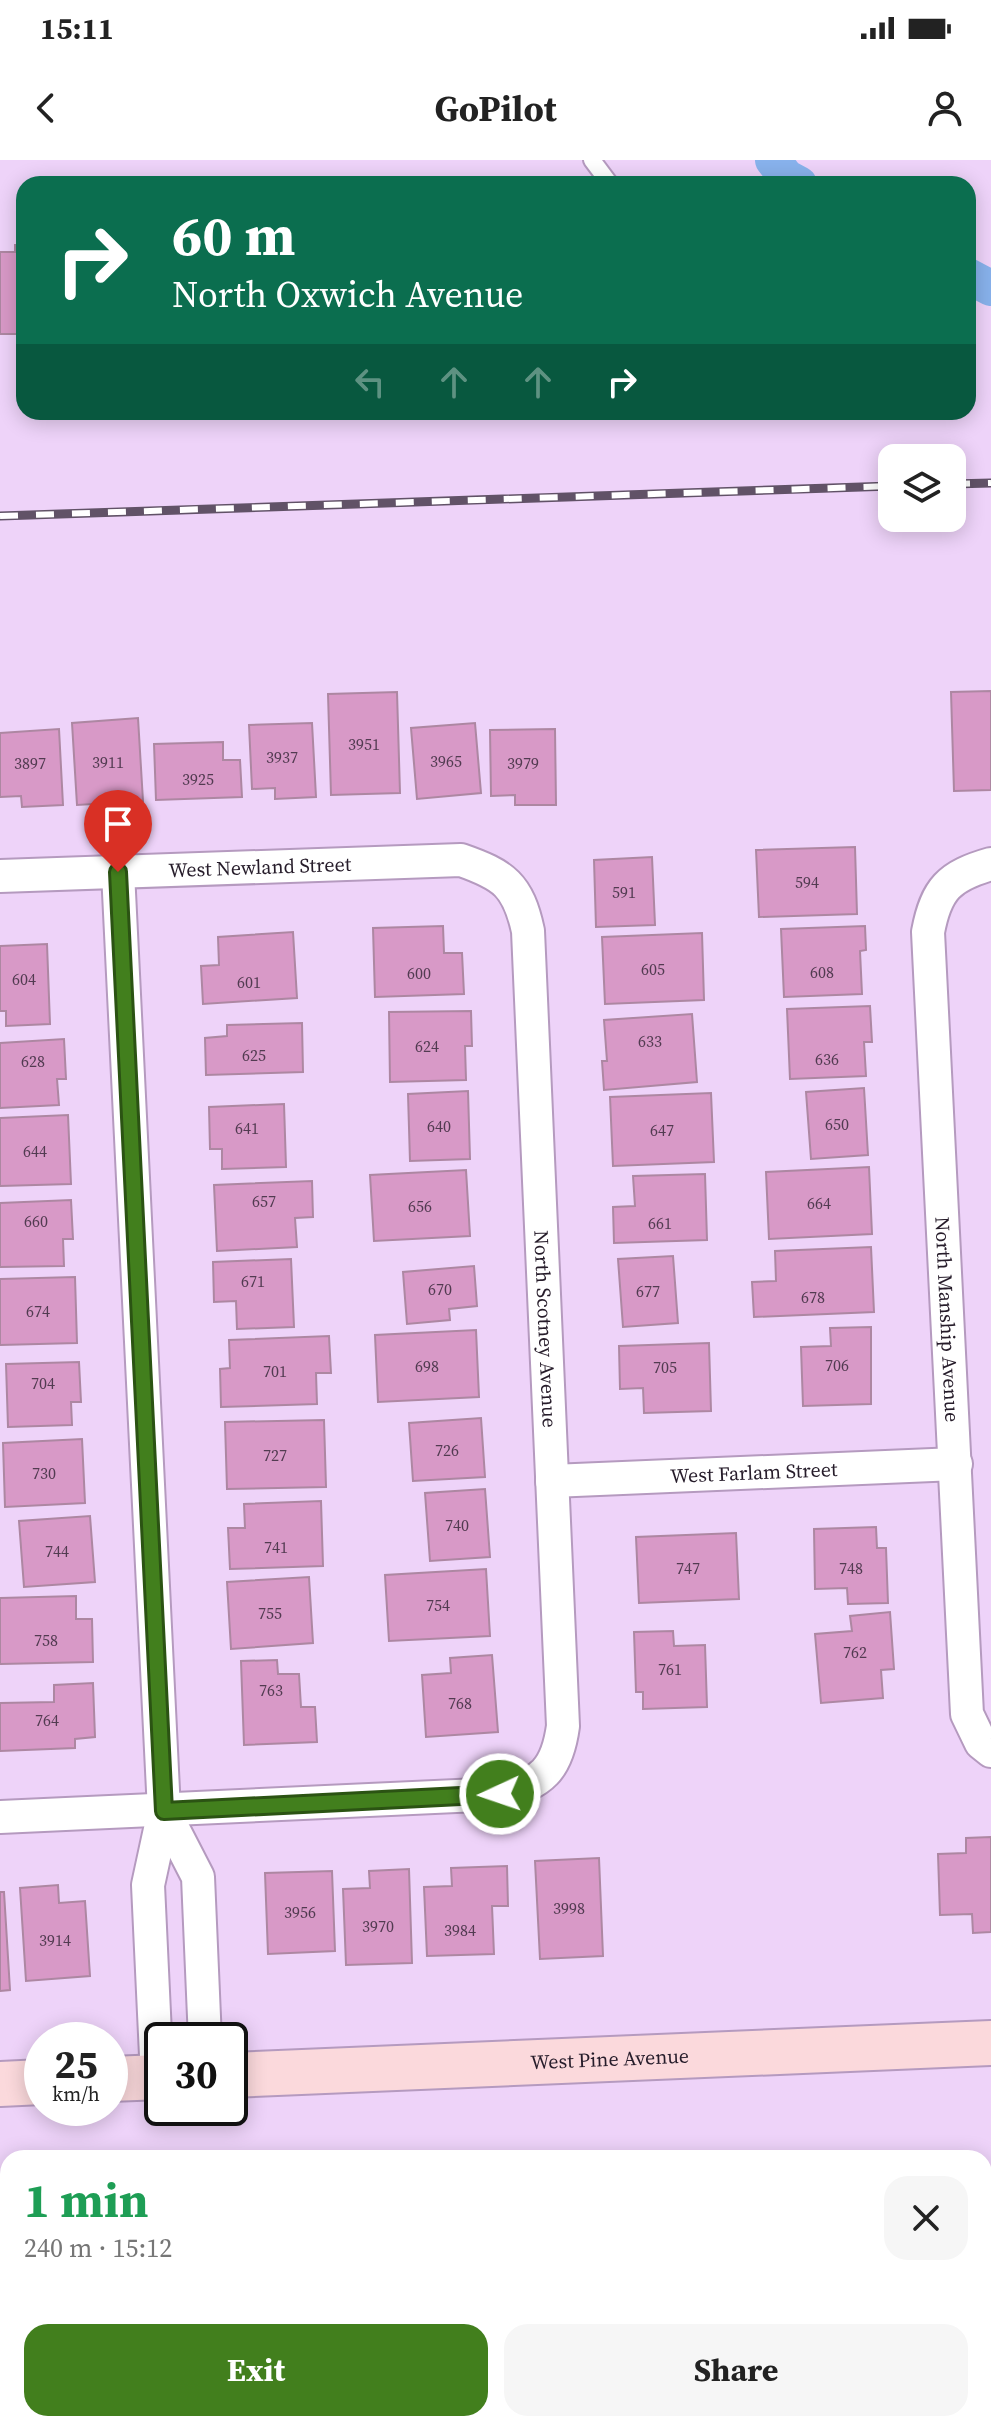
<!DOCTYPE html>
<meta charset="utf-8">
<style>
body{margin:0;font-family:"Source Serif 4",serif;background:#f6f6f6;color:#222;height:100vh;display:flex;flex-direction:column;font-size:30px;white-space:nowrap}
*{box-sizing:border-box;margin:0}
p{font-size:26px;color:#767676}
.icon{flex:none;width:44px;height:44px;fill:none;stroke:currentColor;stroke-width:2;stroke-linecap:round;stroke-linejoin:round}
.map{position:relative;flex:1;overflow:hidden}
.side{position:absolute;left:0px;top:1990px;width:992px;height:282px;display:flex;flex-direction:column;background:#fff;border-radius:24px 24px 0 0;box-shadow:0 4px 20px #0003}
.side>*{flex:none}
.top-card{position:absolute;left:16px;top:16px;width:960px;height:244px;border-radius:24px;box-shadow:0 4px 20px #0003;background:#0b6e4f;color:#fff;overflow:hidden}
.fabs{position:absolute;left:878px;top:284px;display:grid;gap:16px}
.fabs a{display:grid;place-items:center;width:88px;height:88px;border-radius:16px;background:#fff;box-shadow:0 4px 20px #0003;font-size:40px}
.speed{position:absolute;left:24px;top:1862px;display:flex;gap:16px;font-size:40px;font-weight:700;text-align:center}
.speed>*{display:grid;place-content:center;width:104px;height:104px;border-radius:50%;background:#fff;box-shadow:0 4px 20px #0003;line-height:1}
.speed small{font-size:20px;font-weight:400}
.speed .limit{border:4px solid #111;border-radius:12px;background:#fff;color:#111}
.pin{position:absolute;display:grid;place-items:center;width:68px;height:68px;color:#fff;margin:-82px -34px;border-radius:50% 50% 50% 0;rotate:-45deg;box-shadow:0 0 8px #0007}
.pin .icon{rotate:45deg}
.me{position:absolute;width:88px;margin:-44px;rotate:267deg;stroke-linejoin:round;filter:drop-shadow(0 0 6px #0008)}
.turn{display:flex;align-items:center;gap:28px;height:168px;padding:0 24px;font-size:36px}
.turn .icon{width:104px;height:104px;stroke-width:2.5}
.turn b{display:block;font-size:56px;line-height:68px}
.lanes{display:flex;align-items:center;height:76px;padding:0 24px;background:#0003;justify-content:center;gap:40px;direction:ltr}
.lanes .off{opacity:.35}
.round{display:grid;place-items:center;flex:none;width:84px;height:84px;border-radius:24px;background:#f6f6f6}
.head{display:flex;align-items:center;justify-content:space-between;height:136px;padding:0 24px}
h1{font-size:48px;font-weight:700;line-height:60px;color:#1e9e55}
.button{display:flex;gap:16px;margin-top:auto;padding:16px 24px}
.button a{flex:1;height:92px;border-radius:24px;background:#427f1d;color:#fff;font-size:32px;font-weight:700;line-height:92px;text-align:center}
.button a+a{background:#f6f6f6;color:#222}
.status{display:flex;justify-content:space-between;align-items:center;height:56px;padding:0 40px;background:#fff;direction:ltr}
.status svg{height:22px;fill:currentColor}
header{display:flex;justify-content:space-between;align-items:center;height:104px;padding:0 24px;background:#fff;font-size:36px;font-weight:700}
.map>svg:first-child{display:block}
.lines{fill:none;stroke-linecap:round;stroke-linejoin:round}
.canal{stroke:#88b2ec;stroke-width:36}
.building{fill:#d899c7;stroke:#ad87a2;stroke-width:2}
.lane-casing{stroke:#b59abf;stroke-width:20}
.street-casing{stroke:#b59abf;stroke-width:36}
.secondary-casing{stroke:#b59abf;stroke-width:48}
.lane{stroke:#fff;stroke-width:16}
.street{stroke:#fff;stroke-width:32}
.secondary{stroke:#fbd9dc;stroke-width:44}
.rail-casing{stroke:#615267;stroke-width:9}
.rail{stroke:#fff;stroke-width:6;stroke-dasharray:18;stroke-linecap:butt}
.route-casing{stroke:#2b5313;stroke-width:20}
.route{stroke:#427f1d;stroke-width:14}
.labels{text-anchor:middle;stroke-width:6;stroke-linejoin:round;paint-order:stroke}
.number-label{font-size:16px;fill:#523b51}
.street-label{font-size:20px;fill:#261c2a;stroke:#fff}
</style>
<div class="status"><b>15:11</b><svg viewBox="0 0 49 12"><path d="M0 12V9h3v3zM5 12V6h3v6zM10 12V3h3v9zM15 12V0h3v12zM26 1h20v11H26zM47 4h2v5h-2z"/></svg></div>
<header><svg class="icon" aria-label="back" viewBox="0 0 24 24"><path d="M15 5l-7 7 7 7"/></svg>GoPilot<svg class="icon" aria-label="person" viewBox="0 0 24 24"><circle cx="12" cy="8" r="4"/><path d="M4 21q1-7 8-7t8 7"/></svg></header>
<div class="map">
<svg width="991" height="2271" viewBox="0 0 991 2271">
<rect width="100%" height="100%" fill="#eed3f9"/>
<g class="lines">
<g class="canal">
<polyline points="773,0 786,17 799,24"/>
<polyline points="968,116 991,128"/>
</g>
</g>
<g class="building">
<polygon points="15,85 24,85 24,174 0,174 0,92 15,92"/>
<polygon points="991,531 991,630 954,631 951,532"/>
<polygon points="397,532 400,633 331,635 328,534"/>
<polygon points="138,558 143,641 77,645 72,563"/>
<polygon points="312,563 316,637 275,639 275,628 252,629 249,565"/>
<polygon points="475,563 481,633 417,639 411,568"/>
<polygon points="59,569 63,645 22,647 21,636 0,637 0,573"/>
<polygon points="555,569 556,645 515,645 515,635 491,636 490,570"/>
<polygon points="223,582 223,600 240,600 242,637 156,640 154,584"/>
<polygon points="855,687 857,754 759,757 756,690"/>
<polygon points="652,697 655,765 596,767 594,700"/>
<polygon points="443,766 444,793 462,793 464,834 375,837 373,768"/>
<polygon points="865,766 866,790 860,791 862,834 784,837 781,769"/>
<polygon points="293,772 297,838 203,844 201,806 219,805 218,777"/>
<polygon points="702,773 704,840 605,844 602,777"/>
<polygon points="47,784 50,864 6,866 6,851 0,851 0,786"/>
<polygon points="870,846 872,882 864,882 866,916 790,919 787,849"/>
<polygon points="471,851 472,886 465,886 466,920 390,922 389,852"/>
<polygon points="692,854 697,922 604,930 602,901 607,901 604,860"/>
<polygon points="302,863 303,912 206,915 205,878 227,876 227,865"/>
<polygon points="64,879 66,919 57,919 59,945 0,948 0,883"/>
<polygon points="864,928 868,995 811,999 806,932"/>
<polygon points="468,931 470,999 410,1001 408,934"/>
<polygon points="711,933 714,1002 613,1006 610,937"/>
<polygon points="284,944 286,1007 222,1009 222,989 210,989 209,947"/>
<polygon points="68,955 71,1024 0,1026 0,958"/>
<polygon points="869,1007 872,1074 769,1079 766,1012"/>
<polygon points="466,1010 470,1076 374,1081 370,1015"/>
<polygon points="705,1014 707,1080 614,1083 613,1047 635,1046 633,1016"/>
<polygon points="312,1021 313,1057 295,1058 297,1087 217,1091 214,1025"/>
<polygon points="71,1040 73,1079 63,1079 64,1106 0,1107 0,1043"/>
<polygon points="871,1087 874,1152 754,1157 752,1122 776,1121 775,1091"/>
<polygon points="673,1096 678,1163 623,1167 618,1099"/>
<polygon points="291,1099 294,1167 237,1169 236,1141 214,1142 213,1102"/>
<polygon points="474,1106 477,1146 449,1149 450,1160 407,1164 403,1112"/>
<polygon points="75,1117 77,1183 0,1185 0,1119"/>
<polygon points="871,1167 871,1244 803,1246 801,1187 831,1186 830,1168"/>
<polygon points="476,1170 479,1237 378,1242 375,1175"/>
<polygon points="329,1176 331,1213 316,1213 317,1244 221,1247 220,1209 230,1208 229,1180"/>
<polygon points="709,1183 711,1251 644,1253 643,1228 620,1229 619,1186"/>
<polygon points="79,1202 81,1242 71,1242 72,1265 8,1267 6,1204"/>
<polygon points="481,1258 485,1317 413,1321 409,1263"/>
<polygon points="324,1260 326,1327 227,1329 225,1262"/>
<polygon points="82,1279 85,1343 5,1347 3,1283"/>
<polygon points="485,1329 490,1397 430,1401 425,1333"/>
<polygon points="321,1341 323,1406 230,1409 228,1368 245,1368 244,1344"/>
<polygon points="90,1356 95,1422 24,1427 19,1361"/>
<polygon points="876,1367 877,1388 886,1388 888,1443 848,1444 847,1428 815,1429 814,1369"/>
<polygon points="736,1373 739,1439 639,1443 636,1377"/>
<polygon points="486,1409 490,1476 389,1481 385,1415"/>
<polygon points="309,1417 313,1483 231,1489 227,1422"/>
<polygon points="76,1436 76,1459 92,1459 93,1502 0,1504 0,1438"/>
<polygon points="890,1452 894,1509 881,1510 883,1538 821,1543 815,1474 852,1471 850,1456"/>
<polygon points="673,1471 674,1486 705,1485 707,1547 643,1549 643,1532 636,1532 634,1472"/>
<polygon points="492,1495 498,1572 426,1577 422,1515 451,1513 450,1498"/>
<polygon points="277,1500 278,1514 299,1514 301,1547 315,1547 317,1582 244,1585 241,1501"/>
<polygon points="93,1523 95,1577 75,1579 75,1588 0,1591 0,1543 54,1542 54,1525"/>
<polygon points="991,1677 991,1772 973,1773 972,1754 940,1755 938,1694 966,1693 966,1678"/>
<polygon points="599,1698 603,1796 540,1799 535,1701"/>
<polygon points="507,1706 508,1746 492,1746 494,1794 427,1796 424,1727 452,1726 451,1708"/>
<polygon points="409,1709 412,1803 346,1805 343,1729 370,1728 369,1711"/>
<polygon points="332,1711 335,1791 268,1794 265,1713"/>
<polygon points="58,1725 59,1743 85,1741 90,1816 26,1821 20,1728"/>
<polygon points="0,1732 4,1732 10,1830 0,1831"/>
<polygon points="984,2029 991,2029 991,2111 984,2112"/>
<polygon points="0,2171 3,2171 5,2229 0,2229"/>
<polygon points="984,2258 991,2258 991,2271 974,2271 974,2264 984,2264"/>
<rect x="106" y="2264" width="39" height="7"/>
<polygon points="811,2264 852,2264 852,2271 812,2271"/>
<polygon points="881,2264 959,2264 960,2271 881,2271"/>
<polygon points="713,2266 713,2271 668,2271 668,2268"/>
</g>
<g class="lines">
<g class="lane-casing">
<polyline id="lane" points="592,0 610,24"/>
</g>
<g class="street-casing">
<g id="street">
<path id="s1" d="M991,704c-42,12 -55,25 -63,68l39,782 14,29 10,8"/>
<polyline points="118,712 164,1651 148,1725 157,1917"/>
<path id="s2" d="M0,716l461,-16c43,15 57,25 67,71l35,795c-6,44 -21,57 -63,68l-500,23"/>
<path id="s3" d="M552,1321l404,-17"/>
<polyline points="164,1651 198,1717 205,1880"/>
<polyline points="984,2183 991,2182"/>
<polyline points="241,2271 244,2264"/>
</g>
</g>
<g class="secondary-casing">
<g id="secondary">
<path id="s4" d="M230,1915l761,-32"/>
<polyline points="110,1919 162,1917"/>
<polyline points="0,1924 42,1922"/>
</g>
</g>
<use href="#lane" class="lane"/>
<use href="#street" class="street"/>
<use href="#secondary" class="secondary"/>
<g class="rail-casing">
<g id="rail">
<polyline points="952,324 991,323"/>
<polyline points="0,356 892,326"/>
</g>
</g>
<use href="#rail" class="rail"/>
</g>
<g class="lines">
<g class="route-casing">
<polyline id="route" points="118,712 164,1651 500,1634"/>
</g>
<use href="#route" class="route"/>
</g>
<g class="labels">
<g class="number-label">
<text x="364" y="590">3951</text>
<text x="282" y="603">3937</text>
<text x="446" y="607">3965</text>
<text x="108" y="608">3911</text>
<text x="30" y="609">3897</text>
<text x="523" y="609">3979</text>
<text x="198" y="625">3925</text>
<text x="807" y="728">594</text>
<text x="624" y="738">591</text>
<text x="653" y="815">605</text>
<text x="822" y="818">608</text>
<text x="419" y="819">600</text>
<text x="24" y="825">604</text>
<text x="249" y="828">601</text>
<text x="650" y="887">633</text>
<text x="427" y="892">624</text>
<text x="254" y="901">625</text>
<text x="827" y="905">636</text>
<text x="33" y="907">628</text>
<text x="837" y="970">650</text>
<text x="439" y="972">640</text>
<text x="247" y="974">641</text>
<text x="662" y="976">647</text>
<text x="35" y="997">644</text>
<text x="264" y="1047">657</text>
<text x="819" y="1049">664</text>
<text x="420" y="1052">656</text>
<text x="36" y="1067">660</text>
<text x="660" y="1069">661</text>
<text x="253" y="1127">671</text>
<text x="440" y="1135">670</text>
<text x="648" y="1137">677</text>
<text x="813" y="1143">678</text>
<text x="38" y="1157">674</text>
<text x="837" y="1211">706</text>
<text x="427" y="1212">698</text>
<text x="665" y="1213">705</text>
<text x="275" y="1217">701</text>
<text x="43" y="1229">704</text>
<text x="447" y="1296">726</text>
<text x="275" y="1301">727</text>
<text x="44" y="1319">730</text>
<text x="457" y="1371">740</text>
<text x="276" y="1393">741</text>
<text x="57" y="1397">744</text>
<text x="688" y="1414">747</text>
<text x="851" y="1414">748</text>
<text x="438" y="1451">754</text>
<text x="270" y="1459">755</text>
<text x="46" y="1486">758</text>
<text x="855" y="1498">762</text>
<text x="670" y="1515">761</text>
<text x="271" y="1536">763</text>
<text x="460" y="1549">768</text>
<text x="47" y="1566">764</text>
<text x="569" y="1754">3998</text>
<text x="300" y="1758">3956</text>
<text x="378" y="1772">3970</text>
<text x="460" y="1776">3984</text>
<text x="55" y="1786">3914</text>
</g>
<g class="street-label">
<text dy="7" stroke="none"><textPath href="#s2" startOffset="260">West Newland Street</textPath></text>
<text dy="7" stroke="none"><textPath href="#s1" startOffset="488">North Manship Avenue</textPath></text>
<text dy="7" stroke="none"><textPath href="#s2" startOffset="964">North Scotney Avenue</textPath></text>
<text dy="7" stroke="none"><textPath href="#s3" startOffset="202">West Farlam Street</textPath></text>
<text dy="7" stroke="none"><textPath href="#s4" startOffset="380">West Pine Avenue</textPath></text>
</g>
</g>
</svg>
<div class="fabs">
<a><svg class="icon" aria-label="layers" viewBox="0 0 24 24"><path d="M12 4l9 5-9 5-9-5zM3 14l9 5 9-5"/></svg></a>
</div>
<div class="speed"><div>25<small>km/h</small></div><div class="limit">30</div></div>
<div class="pin" style="left:118px;top:712px;background:#d93025"><svg class="icon" aria-label="arrive" viewBox="0 0 24 24"><path d="M6 21V4h12l-3 4 3 4H6"/></svg></div>
<svg class="me" style="left:500px;top:1634px" viewBox="-20 -20 40 40"><circle r="17" fill="#427f1d" stroke="#fff" stroke-width="3"/><path d="M0-11L8 9 0 5-8 9z" fill="#fff"/></svg>
<div class="top-card">
<div class="turn"><svg class="icon" aria-label="right" viewBox="0 0 24 24"><path d="M7 20v-9h11M14 6l5 5-5 5"/></svg><div><b>60 m</b>North Oxwich Avenue</div></div>
<div class="lanes"><svg class="icon off" aria-label="left" viewBox="0 0 24 24"><path d="M17 20v-9H6M10 6l-5 5 5 5"/></svg><svg class="icon off" aria-label="ahead" viewBox="0 0 24 24"><path d="M12 20V5M6 11l6-6 6 6"/></svg><svg class="icon off" aria-label="ahead" viewBox="0 0 24 24"><path d="M12 20V5M6 11l6-6 6 6"/></svg><svg class="icon" aria-label="right" viewBox="0 0 24 24"><path d="M7 20v-9h11M14 6l5 5-5 5"/></svg></div>
</div>
<section class="side">
<div class="head"><div><h1>1 min</h1><p>240 m · 15:12</p></div><a class="round"><svg class="icon" aria-label="close" viewBox="0 0 24 24"><path d="M6 6l12 12M18 6L6 18"/></svg></a></div>
<div class="button"><a>Exit</a><a>Share</a></div>
</section>
</div>
